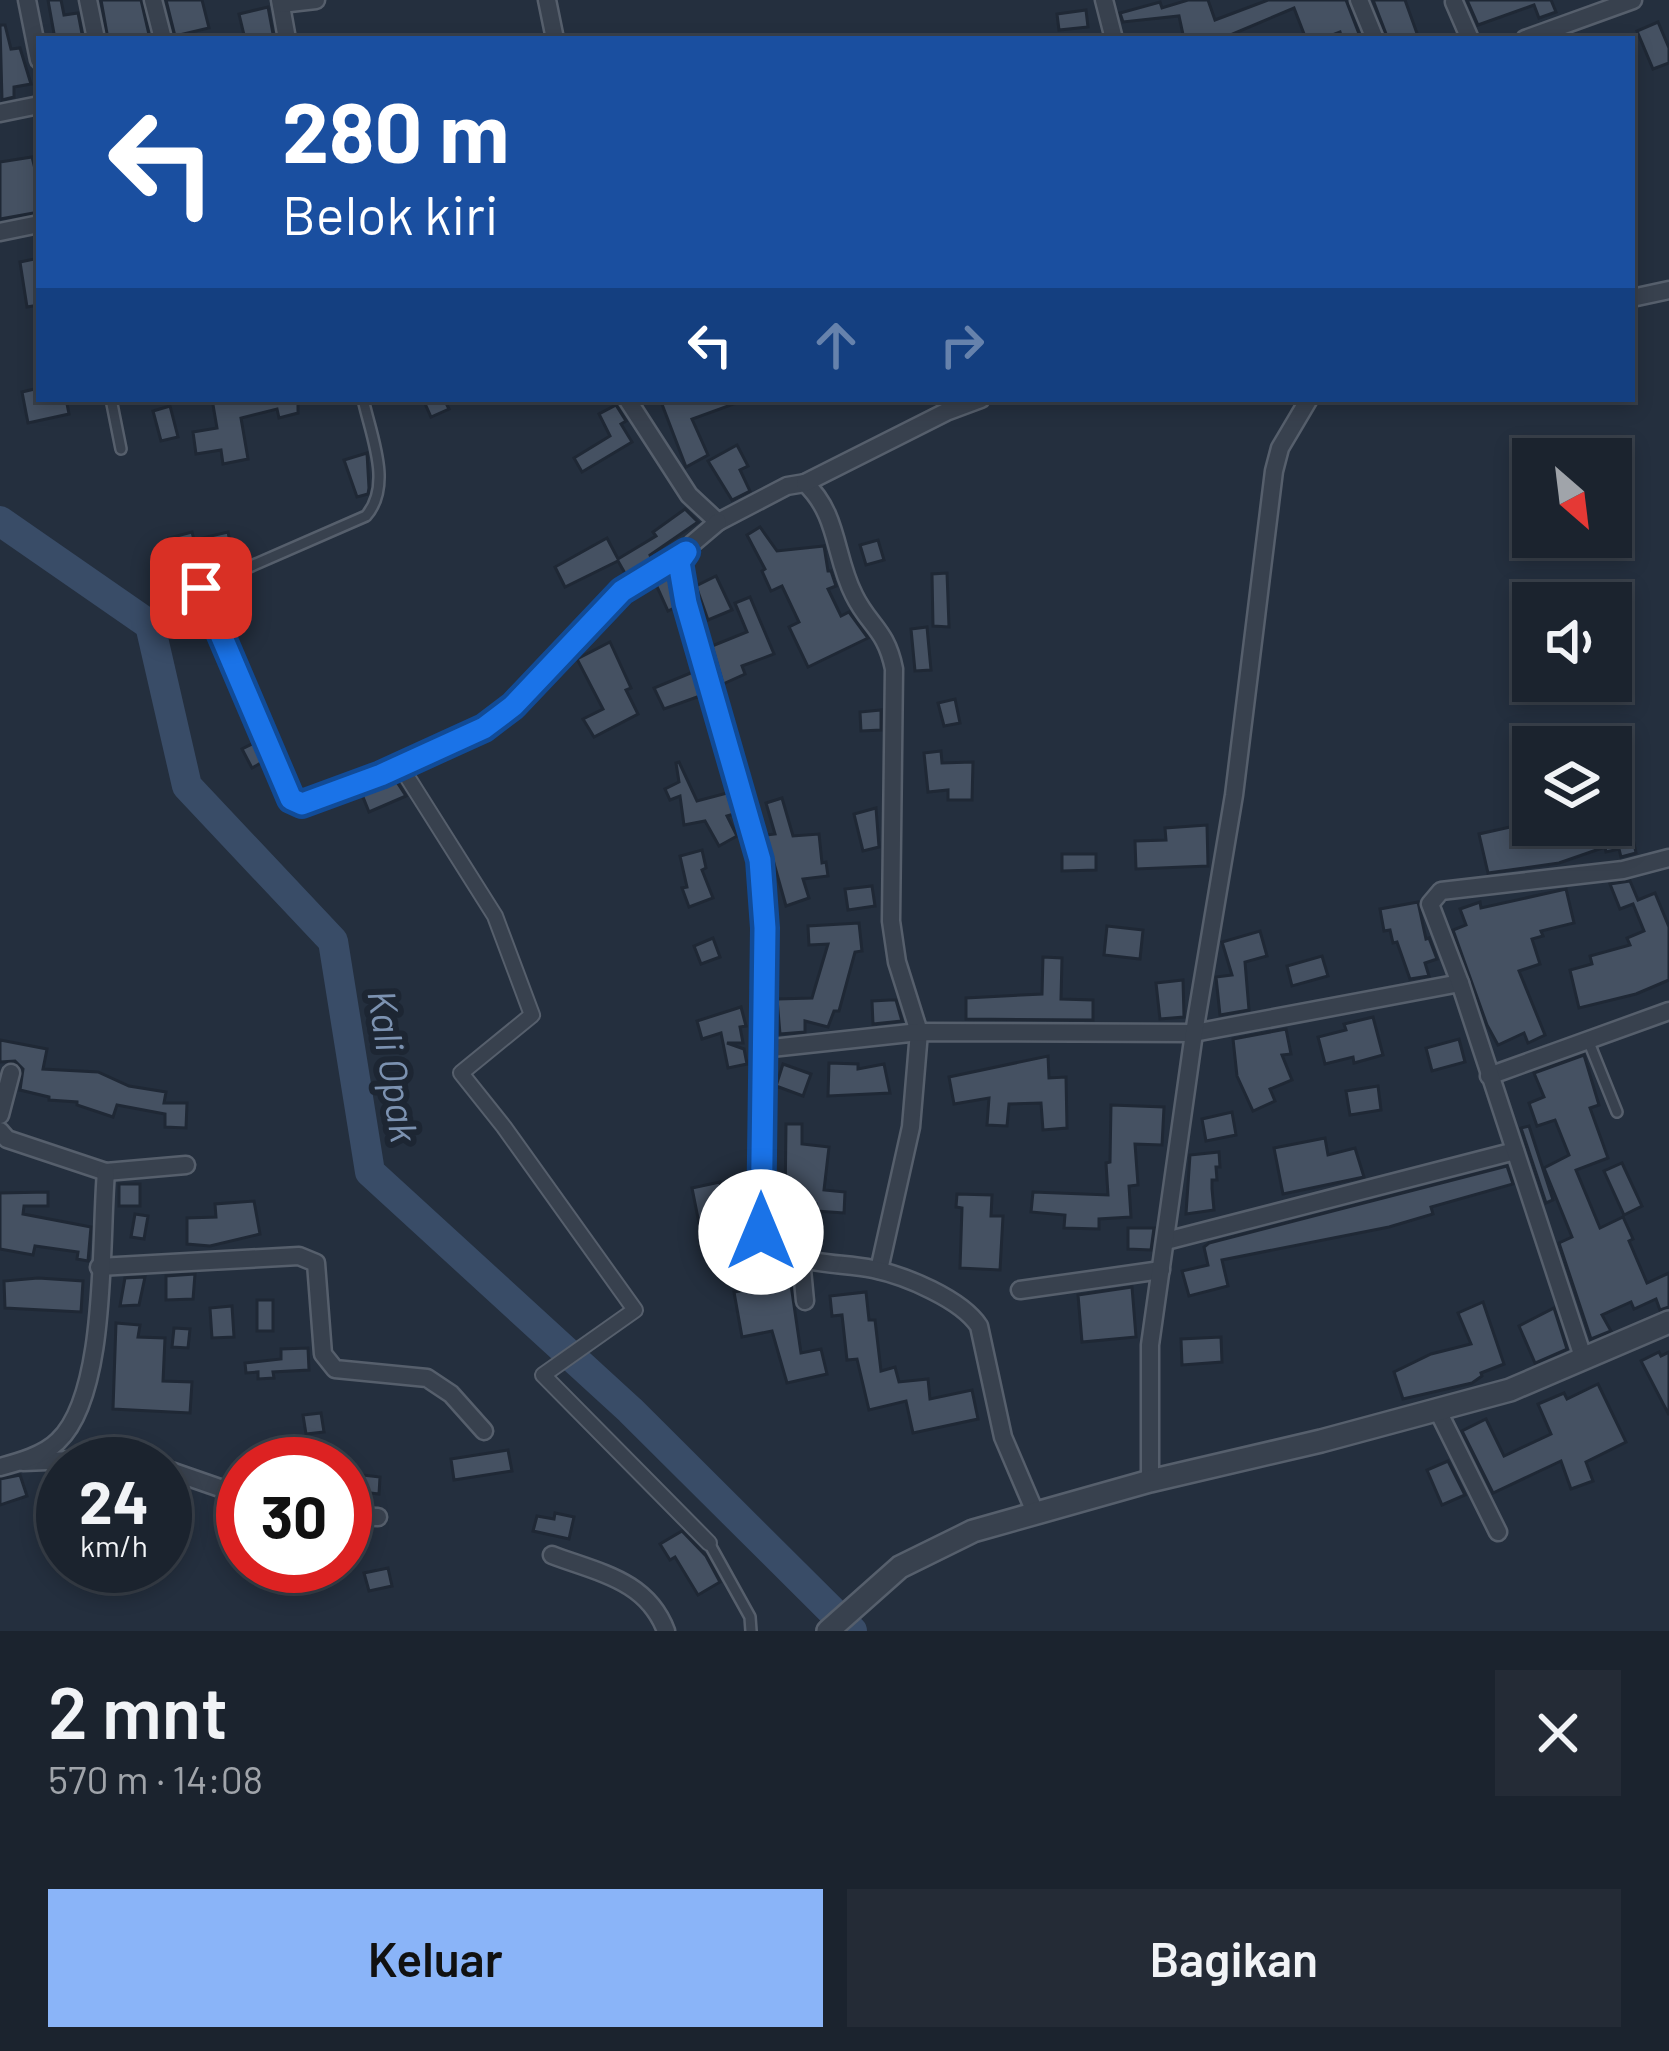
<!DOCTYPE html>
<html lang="id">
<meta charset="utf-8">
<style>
body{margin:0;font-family:Barlow,sans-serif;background:#242b36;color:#f1f3f6;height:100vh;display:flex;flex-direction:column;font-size:45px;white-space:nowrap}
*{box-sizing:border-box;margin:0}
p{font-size:39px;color:#a0a4aa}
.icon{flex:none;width:66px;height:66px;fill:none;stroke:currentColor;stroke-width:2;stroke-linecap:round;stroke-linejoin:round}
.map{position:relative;height:1631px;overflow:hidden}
.details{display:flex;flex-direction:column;background:#1b232e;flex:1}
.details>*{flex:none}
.banner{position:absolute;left:36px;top:36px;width:1599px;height:366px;border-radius:0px;box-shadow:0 6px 18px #0003,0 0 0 3px #39404a;background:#1a4fa0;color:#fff;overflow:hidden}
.needle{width:78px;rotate:152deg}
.buttons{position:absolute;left:1512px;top:438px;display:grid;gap:24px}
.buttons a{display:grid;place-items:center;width:120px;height:120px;border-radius:0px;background:#1b232e;box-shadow:0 6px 18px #0003,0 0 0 3px #39404a;font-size:60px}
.speed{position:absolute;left:36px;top:1437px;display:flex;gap:24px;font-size:60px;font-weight:700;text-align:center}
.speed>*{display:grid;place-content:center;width:156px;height:156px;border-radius:50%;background:#1b232e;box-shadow:0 6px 18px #0003,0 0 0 3px #39404a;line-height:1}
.speed small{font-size:30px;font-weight:400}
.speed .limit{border:18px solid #d22;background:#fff;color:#111}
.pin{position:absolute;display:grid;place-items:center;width:102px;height:102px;color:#fff;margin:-51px;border-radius:24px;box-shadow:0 6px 18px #0006}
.me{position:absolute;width:132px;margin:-66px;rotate:0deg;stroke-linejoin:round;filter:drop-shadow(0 0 9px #0008)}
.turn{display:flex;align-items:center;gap:42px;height:252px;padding:0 48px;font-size:54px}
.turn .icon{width:156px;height:156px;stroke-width:2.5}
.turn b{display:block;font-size:84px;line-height:102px}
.lanes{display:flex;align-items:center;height:114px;padding:0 48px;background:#0003;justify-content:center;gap:60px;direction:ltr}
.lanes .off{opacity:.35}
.round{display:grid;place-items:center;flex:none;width:126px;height:126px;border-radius:0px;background:#242b36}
.head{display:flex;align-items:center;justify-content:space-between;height:204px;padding:0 48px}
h1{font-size:72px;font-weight:600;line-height:90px}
.cta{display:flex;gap:24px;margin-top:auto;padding:24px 48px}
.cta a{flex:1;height:138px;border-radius:0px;background:#8ab4f8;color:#111;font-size:48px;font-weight:600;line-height:138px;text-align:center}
.cta a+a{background:#242b36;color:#f1f3f6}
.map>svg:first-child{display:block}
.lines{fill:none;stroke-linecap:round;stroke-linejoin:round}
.river{stroke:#394c67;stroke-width:30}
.building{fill:#455162;stroke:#1f2835;stroke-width:3}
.service-casing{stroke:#565f6c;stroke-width:14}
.pedestrian-casing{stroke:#565f6c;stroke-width:18}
.minor-casing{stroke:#565f6c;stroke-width:21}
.tertiary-casing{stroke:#565f6c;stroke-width:26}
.service{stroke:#38414e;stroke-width:9}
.pedestrian{stroke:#38414e;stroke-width:14}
.minor{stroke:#38414e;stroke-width:16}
.tertiary{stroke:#38414e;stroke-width:21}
.route-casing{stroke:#114b97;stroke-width:30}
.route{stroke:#1a73e8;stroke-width:21}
.labels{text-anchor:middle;stroke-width:12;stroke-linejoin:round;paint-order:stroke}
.water-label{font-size:39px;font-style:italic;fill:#7c92b1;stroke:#1d2633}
</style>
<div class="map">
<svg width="1669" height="1631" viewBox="0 0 1669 1631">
<rect width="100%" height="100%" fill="#242f3e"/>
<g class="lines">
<polyline class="river" points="0,521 150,625 187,786 333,941 370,1172 630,1410 852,1631"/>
</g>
<g class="building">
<polygon points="48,0 61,0 64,15 78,13 83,39 55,39"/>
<polygon points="101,0 141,0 150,39 108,39"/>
<polygon points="166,0 202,0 209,28 175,36"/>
<polygon points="1188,0 1208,0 1215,20 1268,0 1346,0 1361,39 1342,39 1340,32 1322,39 1306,39 1294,8 1221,39 1184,39 1179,16 1123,22 1120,13 1160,2 1162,8"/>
<polygon points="1373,0 1405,0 1419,39 1388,39"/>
<polygon points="1467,0 1551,0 1556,12 1539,18 1534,5 1478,25"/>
<polygon points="268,7 274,39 245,39 239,14"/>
<polygon points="1086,10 1088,27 1059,30 1057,14"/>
<polygon points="1658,22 1669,48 1669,63 1653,69 1637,31"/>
<polygon points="0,25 5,25 11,49 20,48 31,84 14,87 14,97 2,100"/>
<polygon points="32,157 34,165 39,164 39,212 0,219 0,162"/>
<polygon points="39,258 39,305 27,307 20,262"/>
<polygon points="39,388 39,399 66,399 69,414 28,423 22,392"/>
<polygon points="212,399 298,399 298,413 279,418 277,409 241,418 248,459 223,464 221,450 196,454 193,432 217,428"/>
<polygon points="423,399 444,399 449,409 431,417"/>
<polygon points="660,399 742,399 742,401 692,419 708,455 686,467"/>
<polygon points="616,405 626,421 621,424 632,442 582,472 574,458 610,436 599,414"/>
<polygon points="170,406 178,437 161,441 153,411"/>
<polygon points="737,445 748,466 740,470 750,491 732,500 708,461"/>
<polygon points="367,453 369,488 368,494 357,497 344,460"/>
<polygon points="685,509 698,522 650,555 652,560 626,575 618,561 565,587 555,567 607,538 618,559 656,536 653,532"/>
<polygon points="760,527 777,551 824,546 828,571 831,571 836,586 828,589 841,616 849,612 868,638 808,667 789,627 799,622 782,586 771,591 762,571 765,569 747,535"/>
<polygon points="192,532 194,540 228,532 231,547 175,561 169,538"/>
<polygon points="878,540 884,560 866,565 860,545"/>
<polygon points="947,573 949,627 933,626 932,574"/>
<polygon points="668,574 674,608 668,611 655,582"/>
<polygon points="716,576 732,610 708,620 696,586"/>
<polygon points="750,597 774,654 742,666 745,674 723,684 712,646 747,632 735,603"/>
<polygon points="927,627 931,670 915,671 911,629"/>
<polygon points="610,642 631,688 626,690 638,714 594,737 583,719 603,709 577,659"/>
<polygon points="693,672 700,696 664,709 654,688"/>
<polygon points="955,699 960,723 944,726 938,703"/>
<polygon points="881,710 881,730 861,731 860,712"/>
<polygon points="258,741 266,760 252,768 242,749"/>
<polygon points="941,751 942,763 973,762 972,800 948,800 948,790 928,792 924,753"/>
<polygon points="679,762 697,801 727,793 734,814 727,816 737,836 719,846 705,821 684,825 680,796 670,800 665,789 679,782 676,763"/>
<polygon points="395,779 406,796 369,812 361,792"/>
<polygon points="782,798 793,836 819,834 822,863 826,862 828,876 803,879 809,898 786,906 766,835 775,834 766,803"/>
<polygon points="876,808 879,847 863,851 854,814"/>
<polygon points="1629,820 1636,853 1621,857 1619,849 1606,852 1605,847 1559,863 1488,873 1479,834 1533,822 1539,836 1567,825 1589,825 1590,829"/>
<polygon points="1207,825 1208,866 1136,869 1135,841 1166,840 1165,828"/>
<polygon points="702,850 706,868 702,870 713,898 689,907 682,888 687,887 680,856"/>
<polygon points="1062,854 1096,854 1096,870 1062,871"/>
<polygon points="1630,881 1638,900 1655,893 1669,927 1669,980 1636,994 1579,1008 1570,970 1592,964 1590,956 1630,945 1627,938 1644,931 1633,904 1620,909 1610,884"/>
<polygon points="872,886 875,906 848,910 845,889"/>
<polygon points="1566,889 1574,923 1541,931 1543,936 1532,939 1540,964 1519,971 1545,1035 1528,1043 1524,1033 1498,1045 1487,1025 1453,930 1466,925 1460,909 1480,902 1481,908"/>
<polygon points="1418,902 1426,939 1429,938 1437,959 1425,963 1429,976 1410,979 1397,942 1393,943 1390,930 1384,931 1380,909"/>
<polygon points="859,923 862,951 855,952 839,1011 834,1011 828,1027 805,1021 805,1032 780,1034 777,999 812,998 828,944 809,945 808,926"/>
<polygon points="1107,926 1143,930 1140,959 1104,955"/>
<polygon points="1260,931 1267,956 1245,962 1249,1010 1220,1015 1216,977 1232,975 1222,942"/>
<polygon points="713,938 720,957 701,964 694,946"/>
<polygon points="1322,956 1328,976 1292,986 1287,966"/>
<polygon points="1043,957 1062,958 1061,999 1093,1000 1093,1020 966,1019 966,998 1042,994"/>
<polygon points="1183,980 1184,1017 1160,1019 1156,983"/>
<polygon points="890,1000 896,1000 902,1021 873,1024 872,1001"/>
<polygon points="741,1007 746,1026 740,1027 743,1043 727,1043 744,1049 747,1064 728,1068 721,1033 702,1039 697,1021"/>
<polygon points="1373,1017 1383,1055 1354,1063 1353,1057 1325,1064 1318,1037 1346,1030 1344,1024"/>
<polygon points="1286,1029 1291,1054 1282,1055 1292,1080 1270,1089 1275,1101 1253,1111 1237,1076 1233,1039"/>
<polygon points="1459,1039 1465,1062 1432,1071 1426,1048"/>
<polygon points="0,1040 47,1049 43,1069 98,1072 129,1086 166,1092 164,1103 187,1103 186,1128 165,1127 165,1114 117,1105 113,1117 77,1105 77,1102 49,1100 49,1097 20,1090 23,1069 15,1061 0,1062"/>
<polygon points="1584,1055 1599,1105 1590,1108 1608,1158 1576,1170 1600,1228 1623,1217 1633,1239 1629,1241 1647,1283 1669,1273 1669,1307 1660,1310 1656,1299 1634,1309 1631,1302 1602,1315 1611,1331 1591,1339 1559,1243 1572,1237 1544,1168 1569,1155 1555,1120 1537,1126 1529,1103 1544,1097 1534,1073"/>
<polygon points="1048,1056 1049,1078 1066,1077 1067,1128 1043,1130 1041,1103 1009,1104 1007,1126 987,1125 989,1098 954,1104 949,1077"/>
<polygon points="829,1063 858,1064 858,1069 884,1064 890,1093 828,1096"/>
<polygon points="783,1064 811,1074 803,1096 776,1086"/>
<polygon points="1378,1086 1381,1110 1350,1115 1346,1091"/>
<polygon points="1111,1105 1164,1107 1162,1145 1135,1144 1138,1185 1129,1186 1131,1217 1099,1219 1099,1229 1064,1228 1065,1215 1031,1212 1033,1192 1108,1195 1106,1163 1110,1162"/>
<polygon points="1232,1112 1236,1135 1206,1141 1202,1119"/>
<polygon points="786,1124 802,1124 802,1144 829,1147 824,1190 845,1192 844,1213 816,1211 816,1204 785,1207"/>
<polygon points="1529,1126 1553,1200 1546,1203 1521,1128"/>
<polygon points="1325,1138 1328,1155 1355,1148 1364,1177 1283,1194 1274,1148"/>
<polygon points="1219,1152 1220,1167 1216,1167 1217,1180 1212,1180 1212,1189 1214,1210 1186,1214 1190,1155"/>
<polygon points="1622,1163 1642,1206 1624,1215 1604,1171"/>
<polygon points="1507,1166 1513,1184 1431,1207 1433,1214 1389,1227 1222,1260 1228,1286 1189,1296 1182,1271 1208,1265 1204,1247 1209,1243"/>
<polygon points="720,1182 726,1218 699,1223 692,1188"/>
<rect x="119" y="1184" width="21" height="22"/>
<polygon points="48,1192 48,1206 24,1206 23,1214 91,1227 88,1261 77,1259 78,1252 35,1246 33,1255 0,1249 0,1193"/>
<polygon points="957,1194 992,1195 991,1216 1003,1216 1000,1270 960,1268 962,1208 956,1207"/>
<polygon points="254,1201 260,1234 210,1246 187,1244 187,1218 216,1217 215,1204"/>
<polygon points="135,1214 148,1216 144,1239 131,1237"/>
<polygon points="1128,1228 1154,1228 1151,1250 1128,1249"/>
<polygon points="195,1274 193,1299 166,1300 166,1276"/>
<polygon points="145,1277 139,1305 120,1306 125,1278"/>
<polygon points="38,1278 83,1281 81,1312 5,1308 4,1281"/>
<polygon points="790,1278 801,1353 821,1349 827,1374 787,1383 772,1331 742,1337 734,1292 761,1287 761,1281"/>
<polygon points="1132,1287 1136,1337 1082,1342 1078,1295"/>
<polygon points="866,1292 869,1320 875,1320 881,1371 895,1367 899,1382 928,1379 930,1399 972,1390 978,1419 913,1433 906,1401 869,1410 857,1359 847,1360 842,1315 832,1316 830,1296"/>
<rect x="257" y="1300" width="16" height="31"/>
<polygon points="1483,1302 1504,1364 1481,1373 1482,1376 1472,1383 1403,1399 1394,1372 1431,1354 1471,1344 1458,1313"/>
<polygon points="232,1306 234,1337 212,1338 210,1308"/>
<polygon points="1554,1308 1567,1349 1535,1363 1519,1326"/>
<polygon points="116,1323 140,1325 138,1337 165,1338 163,1381 192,1382 190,1413 113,1409"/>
<polygon points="174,1328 190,1329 188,1348 172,1347"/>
<polygon points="1221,1337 1222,1362 1182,1365 1181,1339"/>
<polygon points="308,1348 309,1370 273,1372 274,1378 258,1379 258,1372 246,1373 245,1363 281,1359 281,1349"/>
<polygon points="1659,1352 1661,1356 1669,1352 1669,1415 1641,1361"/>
<polygon points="1598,1384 1626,1442 1586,1462 1593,1481 1571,1489 1561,1461 1493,1493 1462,1431 1486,1419 1504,1456 1551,1434 1538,1404 1564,1393 1567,1399"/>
<polygon points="321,1413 324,1432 306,1434 303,1415"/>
<polygon points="508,1450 512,1471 454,1480 451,1459"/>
<polygon points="1448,1461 1465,1495 1442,1505 1427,1470"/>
<polygon points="345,1473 380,1477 379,1494 345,1490"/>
<polygon points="20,1475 27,1496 0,1505 0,1479"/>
<polygon points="555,1513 574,1517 569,1539 533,1531 537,1516 554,1519"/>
<polygon points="682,1531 706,1556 720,1582 698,1595 675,1557 670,1560 660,1544"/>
<polygon points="388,1568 392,1586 369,1591 364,1573"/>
</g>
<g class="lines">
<g class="service-casing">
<g id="service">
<polyline points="111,399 121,449"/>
<path d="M363,399c8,37 30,86 3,117l-165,72 94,215 15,-1 71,-27 103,-47 29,-22 110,-115 58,-36"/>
<polyline points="1588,1040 1617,1112"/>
<polyline points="709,1543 750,1617 751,1631"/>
</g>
</g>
<g class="pedestrian-casing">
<polyline id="pedestrian" points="401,767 495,916 532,1015 461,1073 504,1127 635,1310 543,1375 709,1543"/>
</g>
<g class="minor-casing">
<g id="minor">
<polyline points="27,0 39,60"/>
<polyline points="88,0 96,39"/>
<polyline points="153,0 163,39"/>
<polyline points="280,0 287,39"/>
<polyline points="547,0 555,39"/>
<polyline points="1104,0 1114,39"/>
<polyline points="1359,0 1375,39"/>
<polyline points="1454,2 1470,39"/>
<polyline points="281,4 316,0"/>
<polyline points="1525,39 1633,0"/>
<polyline points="0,113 39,105"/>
<polyline points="0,232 39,224"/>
<polyline points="1632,298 1669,290"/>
<path d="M627,399l62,96 29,27 69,-36 18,-3c34,32 29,73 49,112 15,31 32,34 40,74l-3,252 6,41 22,70 -8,95 -32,143"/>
<polyline points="805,483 946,412 981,399"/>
<path d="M718,522l-26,22 -13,18 7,41 74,257 5,68 -4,304c26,36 72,29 112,37 33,7 88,30 106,57l24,111 32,75"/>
<polyline points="762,1049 919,1032 1194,1033 1460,983"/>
<polyline points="1489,1076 1669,1011"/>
<polyline points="0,1115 11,1073"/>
<polyline points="0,1131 7,1139 106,1172 186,1165"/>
<polyline points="1166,1241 1515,1151"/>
<polyline points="801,1259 805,1301"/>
<polyline points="99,1267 299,1256 316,1263 323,1354 335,1369 427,1378 451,1394 484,1431"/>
<polyline points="1020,1290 1161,1270"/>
<polyline points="1584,1360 1460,983 1430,904 1441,891 1623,870 1669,858"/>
<polyline points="1438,1411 1498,1532"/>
<polyline points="23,1462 122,1458 151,1464"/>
<path d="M0,1467c19,-5 44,-12 58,-26 50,-47 42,-202 48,-269"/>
<polyline points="165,1469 243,1496"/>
<polyline points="1150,1481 1150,1345 1194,1033 1234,795 1274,471 1280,448 1309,399"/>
<polyline points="345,1516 378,1517"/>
<path d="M552,1555c47,18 95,25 114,76"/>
</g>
</g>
<g class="tertiary-casing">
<polyline id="tertiary" points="828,1631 900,1567 973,1531 1150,1481 1321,1441 1510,1390 1669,1322"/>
</g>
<use href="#service" class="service"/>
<use href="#pedestrian" class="pedestrian"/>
<use href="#minor" class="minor"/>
<use href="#tertiary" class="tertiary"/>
</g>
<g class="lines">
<g class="route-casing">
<polyline id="route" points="201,588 291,799 302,804 381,775 484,728 513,706 622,591 686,552 679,562 686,603 760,860 765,928 761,1232"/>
</g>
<use href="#route" class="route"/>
</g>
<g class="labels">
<g class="water-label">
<text transform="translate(393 1066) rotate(81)" y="14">Kali Opak</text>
</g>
</g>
</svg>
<div class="buttons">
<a><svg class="needle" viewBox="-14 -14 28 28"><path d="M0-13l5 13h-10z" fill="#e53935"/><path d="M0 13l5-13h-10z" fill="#a0a4aa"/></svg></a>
<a><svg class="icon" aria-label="sound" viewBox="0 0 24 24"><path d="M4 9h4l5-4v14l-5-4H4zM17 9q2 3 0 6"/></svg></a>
<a><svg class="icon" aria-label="layers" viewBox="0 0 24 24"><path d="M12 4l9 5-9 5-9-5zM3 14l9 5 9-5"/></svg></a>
</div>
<div class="speed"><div>24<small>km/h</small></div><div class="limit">30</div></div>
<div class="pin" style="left:201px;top:588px;background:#d93025"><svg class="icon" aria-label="arrive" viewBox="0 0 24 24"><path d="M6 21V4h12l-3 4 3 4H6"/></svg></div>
<svg class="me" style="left:761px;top:1232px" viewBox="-20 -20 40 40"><circle r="19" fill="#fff"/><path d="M0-13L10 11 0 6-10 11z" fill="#1a73e8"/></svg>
<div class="banner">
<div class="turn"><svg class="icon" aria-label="left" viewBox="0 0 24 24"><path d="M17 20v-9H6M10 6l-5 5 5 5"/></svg><div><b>280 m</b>Belok kiri</div></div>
<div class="lanes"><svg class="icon" aria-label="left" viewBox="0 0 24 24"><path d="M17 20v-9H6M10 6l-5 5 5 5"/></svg><svg class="icon off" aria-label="ahead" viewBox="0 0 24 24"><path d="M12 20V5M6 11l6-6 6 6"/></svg><svg class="icon off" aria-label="right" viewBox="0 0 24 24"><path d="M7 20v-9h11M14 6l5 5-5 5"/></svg></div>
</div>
</div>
<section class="details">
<div class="head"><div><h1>2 mnt</h1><p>570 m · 14:08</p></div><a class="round"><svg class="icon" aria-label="close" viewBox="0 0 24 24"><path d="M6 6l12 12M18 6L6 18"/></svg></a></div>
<div class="cta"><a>Keluar</a><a>Bagikan</a></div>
</section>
